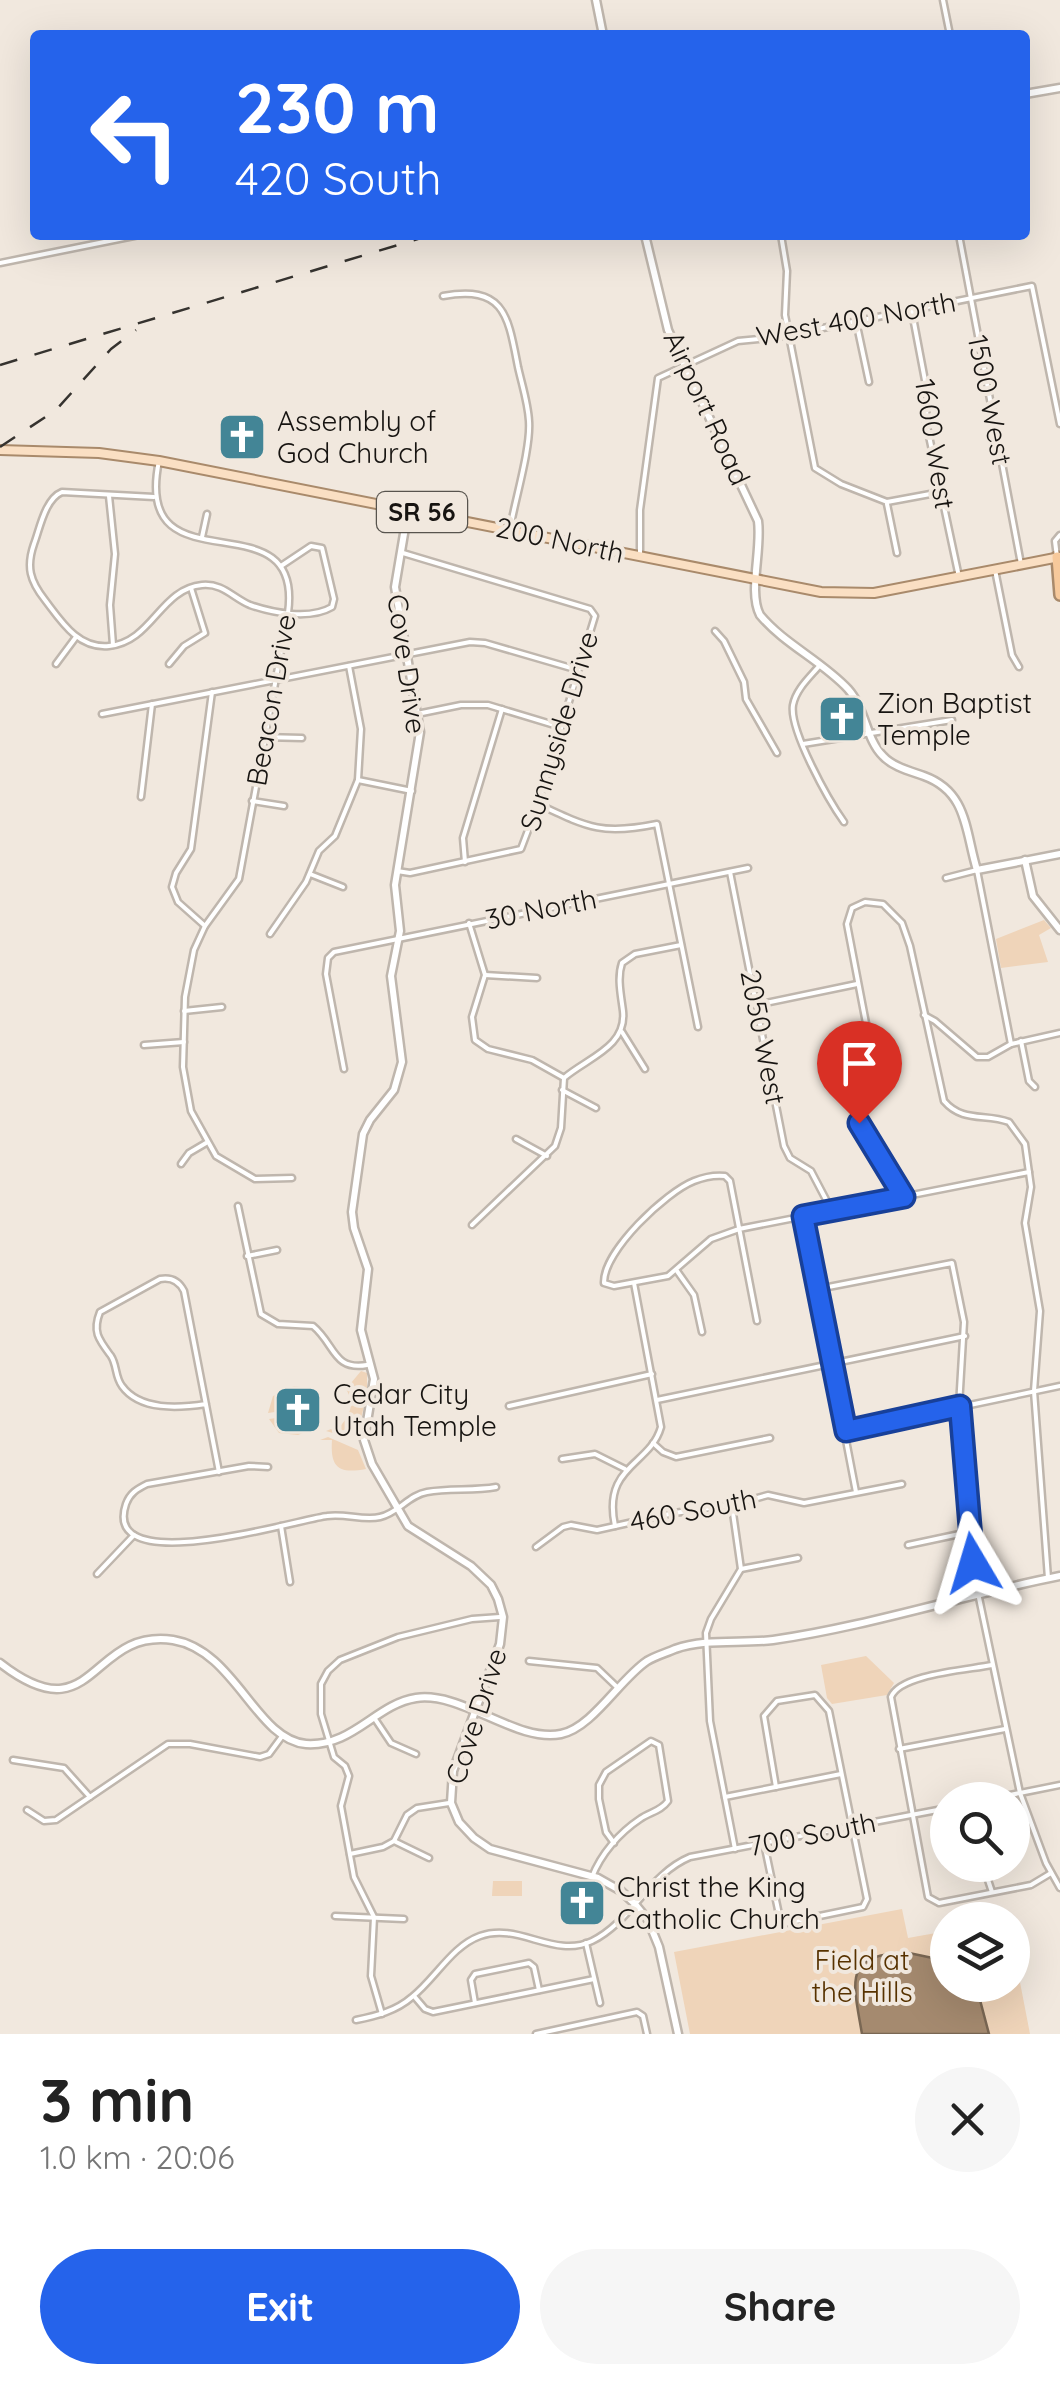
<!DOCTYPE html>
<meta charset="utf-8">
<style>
body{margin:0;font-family:Quicksand,sans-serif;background:#f6f6f6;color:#222;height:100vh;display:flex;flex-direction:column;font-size:38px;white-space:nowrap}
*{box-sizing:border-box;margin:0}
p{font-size:32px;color:#767676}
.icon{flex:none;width:55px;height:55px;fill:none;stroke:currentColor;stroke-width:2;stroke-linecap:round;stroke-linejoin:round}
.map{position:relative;height:2034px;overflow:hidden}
.details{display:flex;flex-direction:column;background:#fff;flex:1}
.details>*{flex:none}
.guide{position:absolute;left:30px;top:30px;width:1000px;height:210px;border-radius:10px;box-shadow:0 10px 40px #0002;background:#2563eb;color:#fff;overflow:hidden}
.buttons{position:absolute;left:930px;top:1782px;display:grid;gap:20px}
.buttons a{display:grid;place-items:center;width:100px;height:100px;border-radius:50%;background:#fff;box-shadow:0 10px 40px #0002;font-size:50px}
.pin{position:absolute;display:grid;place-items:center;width:85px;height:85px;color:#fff;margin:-102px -42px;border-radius:50% 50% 50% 0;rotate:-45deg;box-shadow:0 0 10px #0007}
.pin .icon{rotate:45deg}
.me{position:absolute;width:110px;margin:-55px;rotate:353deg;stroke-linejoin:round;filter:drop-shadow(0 0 8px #0008)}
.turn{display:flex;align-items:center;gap:35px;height:210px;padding:0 40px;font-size:45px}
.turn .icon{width:130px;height:130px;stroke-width:2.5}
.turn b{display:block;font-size:70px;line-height:85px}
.round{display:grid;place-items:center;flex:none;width:105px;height:105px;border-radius:52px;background:#f6f6f6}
.overview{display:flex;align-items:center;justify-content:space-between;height:170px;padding:0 40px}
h1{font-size:60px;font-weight:700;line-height:75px}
.cta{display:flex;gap:20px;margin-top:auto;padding:20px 40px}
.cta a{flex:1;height:115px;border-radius:60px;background:#2563eb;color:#fff;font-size:40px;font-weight:700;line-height:115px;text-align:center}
.cta a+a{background:#f6f6f6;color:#222}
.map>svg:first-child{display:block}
.green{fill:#efd4b9}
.water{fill:#a58a6f;stroke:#7a6753;stroke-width:2.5}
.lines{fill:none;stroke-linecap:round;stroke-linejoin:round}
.street-casing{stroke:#bfb6ad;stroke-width:9}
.secondary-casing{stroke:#bfb6ad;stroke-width:11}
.primary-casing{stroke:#a98a6b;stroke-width:12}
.highway-casing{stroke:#a98a6b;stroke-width:14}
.street{stroke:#fff;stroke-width:4}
.secondary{stroke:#fff;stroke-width:6}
.primary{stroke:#fadfc3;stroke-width:8}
.highway{stroke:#f7c99b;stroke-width:9}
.rail{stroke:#36332f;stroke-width:2.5;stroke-dasharray:18 18;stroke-linecap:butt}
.route-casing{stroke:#184099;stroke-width:25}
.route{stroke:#2563eb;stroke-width:18}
.labels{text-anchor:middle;stroke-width:8;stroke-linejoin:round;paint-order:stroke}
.shield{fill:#f1e8de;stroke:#58544e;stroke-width:2.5}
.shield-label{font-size:25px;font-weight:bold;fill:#171411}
.street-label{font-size:28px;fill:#171411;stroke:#f1e8de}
.poi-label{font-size:28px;fill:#171411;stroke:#f1e8de;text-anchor:start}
.park-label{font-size:28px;fill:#573200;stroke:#f1e8de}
</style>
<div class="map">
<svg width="1060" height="2034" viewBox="0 0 1060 2034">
<rect width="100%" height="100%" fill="#f1e8de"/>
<g class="green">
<polygon points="1044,920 1051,928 1039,935 1048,962 1001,968 996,939"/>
<path d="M361,1371l6,2v22l-10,38 -10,4 -21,-6 5,-2 16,5 -9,-5c11,-13 18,-23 8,-40z"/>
<polygon points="294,1386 309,1388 310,1390 294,1394 313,1391 316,1402 310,1395 288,1400 279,1408 277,1402 275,1412 268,1413 273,1396"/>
<polygon points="317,1412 319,1423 284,1426 287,1430 316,1425 317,1427 298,1435 279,1433 269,1419 276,1418 283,1426 281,1419 292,1425 315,1420"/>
<path d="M328,1437l30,13 8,19c-27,5 -36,-1 -34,-29h-12z"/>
<polygon points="866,1656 894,1683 887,1695 832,1704 827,1698 821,1665"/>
<polygon points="493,1881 522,1881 522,1896 492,1896"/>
<polygon points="902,1909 908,1938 947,1931 948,1985 1012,1985 1013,1946 1030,2034 690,2034 674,1952"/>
</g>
<path class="water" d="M909,1953l38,8 1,24h28l13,49h-127c-9,-53 -20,-81 47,-81z"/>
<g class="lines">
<g class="street-casing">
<g id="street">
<polyline points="943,0 950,35"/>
<polyline points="781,235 787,271 785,315 815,468 841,484 887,502 941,492"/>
<polyline points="959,235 1021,564"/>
<polyline points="0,263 139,235"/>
<path d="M443,296c62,-11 65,20 75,71 4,18 10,36 11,54 2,27 -14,79 -19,108"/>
<polyline points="912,312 927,391 926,422 959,577"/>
<polyline points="856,321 869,382"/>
<path d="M159,461c-28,134 146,31 129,152l-49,266 -34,47 -11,24 -9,47 -2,70 8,44 25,45 39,23 37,-1"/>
<polyline points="109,496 115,554 110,605 113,645"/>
<path d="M154,497l-92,-5c-17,7 -22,36 -28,52 -8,23 -4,37 11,56 16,21 33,49 64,46 43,-4 51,-57 93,-61 21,-2 31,13 48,20 23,8 60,15 82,2l2,-8 -12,-51 -11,-2 -30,20"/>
<polyline points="887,504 897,553"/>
<polyline points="202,537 207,514"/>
<polyline points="640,556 640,510 658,378 738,341 778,337 1032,286 1060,424"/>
<polyline points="1057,557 1055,541 1060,535"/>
<polyline points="995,570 1012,655 1019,667"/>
<polyline points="715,631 724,641 744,682 746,699 777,753"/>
<polyline points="56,664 76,637"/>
<polyline points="169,664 184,646 205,633 191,588"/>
<path d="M820,665c-10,12 -24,24 -27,40 -4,25 36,96 51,117"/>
<polyline points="102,714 470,642 485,643 578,670"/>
<polyline points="417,714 461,705 488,705 561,727"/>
<polyline points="263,737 302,738"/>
<polyline points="803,744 952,720"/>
<polyline points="358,780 412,791"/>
<polyline points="141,797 152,704"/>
<polyline points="252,801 284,806"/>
<path d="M540,805c49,23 63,30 117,19l41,203"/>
<polyline points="465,862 463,838 502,709"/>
<polyline points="397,871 410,873 521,849 538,804 595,616 590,609 403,553"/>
<polyline points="730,872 784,1146 790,1158 811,1171 832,1211"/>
<polyline points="310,874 343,887"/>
<polyline points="946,878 977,870 1011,1044"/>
<polyline points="469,923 485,975 472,1017 475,1040 488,1049 532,1060 564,1078"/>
<polyline points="205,926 178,902 172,887 176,873 191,849 212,692"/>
<polyline points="270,934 306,882 319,851 335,836 358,780 361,729 349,666"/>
<polyline points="485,975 537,978"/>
<polyline points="756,1005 857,984"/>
<polyline points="184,1011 222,1007"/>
<polyline points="924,1015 935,1021 977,1057 988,1057 1011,1044 1060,1033"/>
<polyline points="622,1032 645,1069"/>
<polyline points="1021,1041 1029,1081 1035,1087"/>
<polyline points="144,1045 184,1042"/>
<polyline points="831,1058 871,1050"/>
<polyline points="344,1069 326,974 328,958 334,952 748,868"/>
<polyline points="562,1090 596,1108"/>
<polyline points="516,1139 547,1156"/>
<polyline points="181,1164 189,1153 206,1143"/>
<path d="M905,1197l-46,-74 15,-58 -27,-141 5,-16 13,-6 18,2 19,19 8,23 34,155c19,22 41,12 65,21l16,22 6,43 -6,36 15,88 -6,80 14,187"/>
<path d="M238,1206l23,108 17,10 35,2c22,18 20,45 54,39"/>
<polyline points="803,1217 856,1492"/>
<path d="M472,1225l83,-79 6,-18 3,-50c23,-20 63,-31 59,-67 -2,-16 -6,-33 -1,-48l13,-9 46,-9"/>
<polyline points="247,1256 277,1250"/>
<polyline points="677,1271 694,1295 702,1332"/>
<polyline points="818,1289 952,1263 964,1322 959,1406 969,1532 978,1593 1020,1793 1046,1863 1060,1888"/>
<path d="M757,1321l-27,-140 -5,-5c-10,-1 -21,1 -31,5 -28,11 -91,70 -90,102l10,3 54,-10 43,-37 28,-10 290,-57"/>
<polyline points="657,1400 965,1336"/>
<path d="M206,1404c-27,4 -66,7 -84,-18 -7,-9 -5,-21 -11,-30 -12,-16 -19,-24 -11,-44l60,-33c11,-2 19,2 24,12l35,181"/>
<polyline points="509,1406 652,1374"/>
<polyline points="846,1431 1060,1386"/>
<polyline points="653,1443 663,1452 676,1457 770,1438"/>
<polyline points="562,1459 595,1454 625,1469"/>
<path d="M268,1467l-19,-1 -102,18c-10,5 -17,9 -21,20 -26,77 173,15 201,12 18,-3 36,5 53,1 18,-4 29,-22 47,-25 23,-4 46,-1 69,-5"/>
<polyline points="732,1506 741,1569 711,1619 706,1633 710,1721 735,1849"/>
<polyline points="281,1526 290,1582"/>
<path d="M615,1526c-13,-61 35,-60 46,-99l-27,-144"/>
<polyline points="908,1545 969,1532"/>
<polyline points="536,1547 563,1527 571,1525 597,1530 674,1513 732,1505 768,1495 804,1503 902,1484"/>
<polyline points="741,1569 798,1558"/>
<polyline points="97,1574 134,1535"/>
<polyline points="529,1661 597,1668 618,1688"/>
<path d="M992,1665c-25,5 -92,9 -101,32l37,200 11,6 92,-18 20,-12"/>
<polyline points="375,1719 391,1743 416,1754"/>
<polyline points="899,1749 1005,1729"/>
<polyline points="13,1760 64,1768 90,1797"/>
<polyline points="725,1797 841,1774"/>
<polyline points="985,1800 1060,1785"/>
<polyline points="27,1810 44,1821 56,1820 168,1744 190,1744 260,1757 269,1754 283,1735"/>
<polyline points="394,1841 429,1858"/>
<polyline points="764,1843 781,1924 863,1907 867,1899 829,1711 815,1695 777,1701 764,1716 776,1787"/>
<polyline points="350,1854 383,1847 394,1841 407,1815 417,1808 449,1803"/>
<polyline points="983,1865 992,1892"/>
<path d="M592,1877c9,-23 27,-44 48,-58 10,-7 21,-8 28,-18l-9,-56 -8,-4 -45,31 -7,13v14l7,33 8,11"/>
<polyline points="335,1916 404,1919"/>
<polyline points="586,1943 600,2003"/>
<polyline points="414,1996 425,2009 433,2012 594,1979"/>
<polyline points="475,2003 471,1980 475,1974 529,1963 534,1967 539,1990"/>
<polyline points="382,2014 371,1976 374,1917 354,1877 341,1806 349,1776 345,1766 334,1757 321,1714 321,1684 328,1671 340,1660 398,1637 472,1619 500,1617"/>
<path d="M356,2020c20,-4 40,-9 56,-23 23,-18 40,-51 68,-61 39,-14 74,23 112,5 39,-19 57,-67 98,-84l258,-49"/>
<polyline points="536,2034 637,2012 643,2016 647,2034"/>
</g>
</g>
<g class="secondary-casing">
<g id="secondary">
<polyline points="596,0 603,35"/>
<polyline points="1025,94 1060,88"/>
<path d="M645,235l23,95 90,191c4,29 -10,71 2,94 24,29 62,46 88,74 18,20 18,51 35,67 10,11 27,15 41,20 44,16 41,55 53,94l83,-16"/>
<polyline points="408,510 395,587 420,732 395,885 400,931 391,976 402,1062 394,1090 370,1120 363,1134 352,1212 354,1228 368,1269 361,1330 374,1379 364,1440 372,1464 408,1526 471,1566 491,1585 498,1599 503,1617 500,1644 453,1771 451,1803 459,1822 474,1838 490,1849 598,1878 621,1891 634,1903 648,1920 659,1947 678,2034"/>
<polyline points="1025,860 1033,896 1060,930"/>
<path d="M0,1663c95,74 89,-35 173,-23 62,10 83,100 133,104 47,3 70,-40 110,-46 46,-7 100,45 145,36 31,-6 59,-55 86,-73 8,-5 19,-8 28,-12 31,-11 66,-5 98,-9 97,-14 190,-45 287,-64"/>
</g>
</g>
<g class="primary-casing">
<polyline id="primary" points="0,450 99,453 159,461 821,592 874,593 1060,557"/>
</g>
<g class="highway-casing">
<polyline id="highway" points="1057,557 1060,595"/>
</g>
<use href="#street" class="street"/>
<use href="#secondary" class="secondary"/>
<use href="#primary" class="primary"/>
<use href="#highway" class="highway"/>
<g class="rail">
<polyline points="0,365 431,235"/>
<polyline points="0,447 56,410 111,349 136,330"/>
</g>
</g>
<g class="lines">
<g class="route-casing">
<polyline id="route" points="859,1123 904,1197 803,1216 846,1431 960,1406 973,1563"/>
</g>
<use href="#route" class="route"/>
</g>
<defs>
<g id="church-square" transform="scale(2.5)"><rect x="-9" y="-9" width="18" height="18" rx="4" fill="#438596" stroke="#f1e8de"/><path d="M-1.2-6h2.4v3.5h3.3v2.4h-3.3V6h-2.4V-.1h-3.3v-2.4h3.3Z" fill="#fff"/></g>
</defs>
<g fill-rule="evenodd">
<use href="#church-square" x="242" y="437"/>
<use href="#church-square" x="842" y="719"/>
<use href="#church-square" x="298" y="1410"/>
<use href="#church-square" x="582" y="1903"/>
</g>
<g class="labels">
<rect class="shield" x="377" y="492" width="90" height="40" rx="8"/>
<g class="shield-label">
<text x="422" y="521">SR 56</text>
</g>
<g class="street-label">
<text transform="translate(856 319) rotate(-10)" y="10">West 400 North</text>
<text transform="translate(990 400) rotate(79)" y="10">1500 West</text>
<text transform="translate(707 408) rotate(65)" y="10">Airport Road</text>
<text transform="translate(935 444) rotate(81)" y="10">1600 West</text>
<text transform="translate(560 540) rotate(12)" y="10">200 North</text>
<text transform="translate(407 664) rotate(82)" y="10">Cove Drive</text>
<text transform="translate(271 700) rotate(-80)" y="10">Beacon Drive</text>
<text transform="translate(559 731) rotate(-73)" y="10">Sunnyside Drive</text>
<text transform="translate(541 909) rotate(-11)" y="10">30 North</text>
<text transform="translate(763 1037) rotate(79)" y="10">2050 West</text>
<text transform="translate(693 1510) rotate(-11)" y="10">460 South</text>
<text transform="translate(476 1716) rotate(-72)" y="10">Cove Drive</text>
<text transform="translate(812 1834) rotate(-11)" y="10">700 South</text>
</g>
<g class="poi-label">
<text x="277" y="431">Assembly of<tspan x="277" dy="32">God Church</tspan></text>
<text x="877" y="713">Zion Baptist<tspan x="877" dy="32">Temple</tspan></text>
<text x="333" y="1404">Cedar City<tspan x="333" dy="32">Utah Temple</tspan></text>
<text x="617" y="1897">Christ the King<tspan x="617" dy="32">Catholic Church</tspan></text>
</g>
<g class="park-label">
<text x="862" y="1970">Field at<tspan x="862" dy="32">the Hills</tspan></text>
</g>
</g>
</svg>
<div class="buttons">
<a><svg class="icon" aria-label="search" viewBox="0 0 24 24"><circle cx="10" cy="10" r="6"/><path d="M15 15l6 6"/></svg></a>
<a><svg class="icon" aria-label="layers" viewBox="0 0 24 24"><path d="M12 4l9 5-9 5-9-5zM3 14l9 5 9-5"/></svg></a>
</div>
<div class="pin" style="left:859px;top:1123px;background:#d93025"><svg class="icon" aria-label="arrive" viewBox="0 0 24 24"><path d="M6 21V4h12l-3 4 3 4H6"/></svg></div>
<svg class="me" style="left:973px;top:1563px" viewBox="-20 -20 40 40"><path d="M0-17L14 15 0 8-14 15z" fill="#2563eb" stroke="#fff" stroke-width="4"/></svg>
<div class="guide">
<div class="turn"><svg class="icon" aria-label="left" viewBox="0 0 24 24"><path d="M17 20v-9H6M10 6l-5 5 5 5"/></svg><div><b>230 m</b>420 South</div></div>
</div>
</div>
<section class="details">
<div class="overview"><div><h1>3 min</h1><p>1.0 km · 20:06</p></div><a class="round"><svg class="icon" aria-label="close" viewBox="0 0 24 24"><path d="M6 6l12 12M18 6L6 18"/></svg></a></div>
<div class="cta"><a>Exit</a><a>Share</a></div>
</section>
